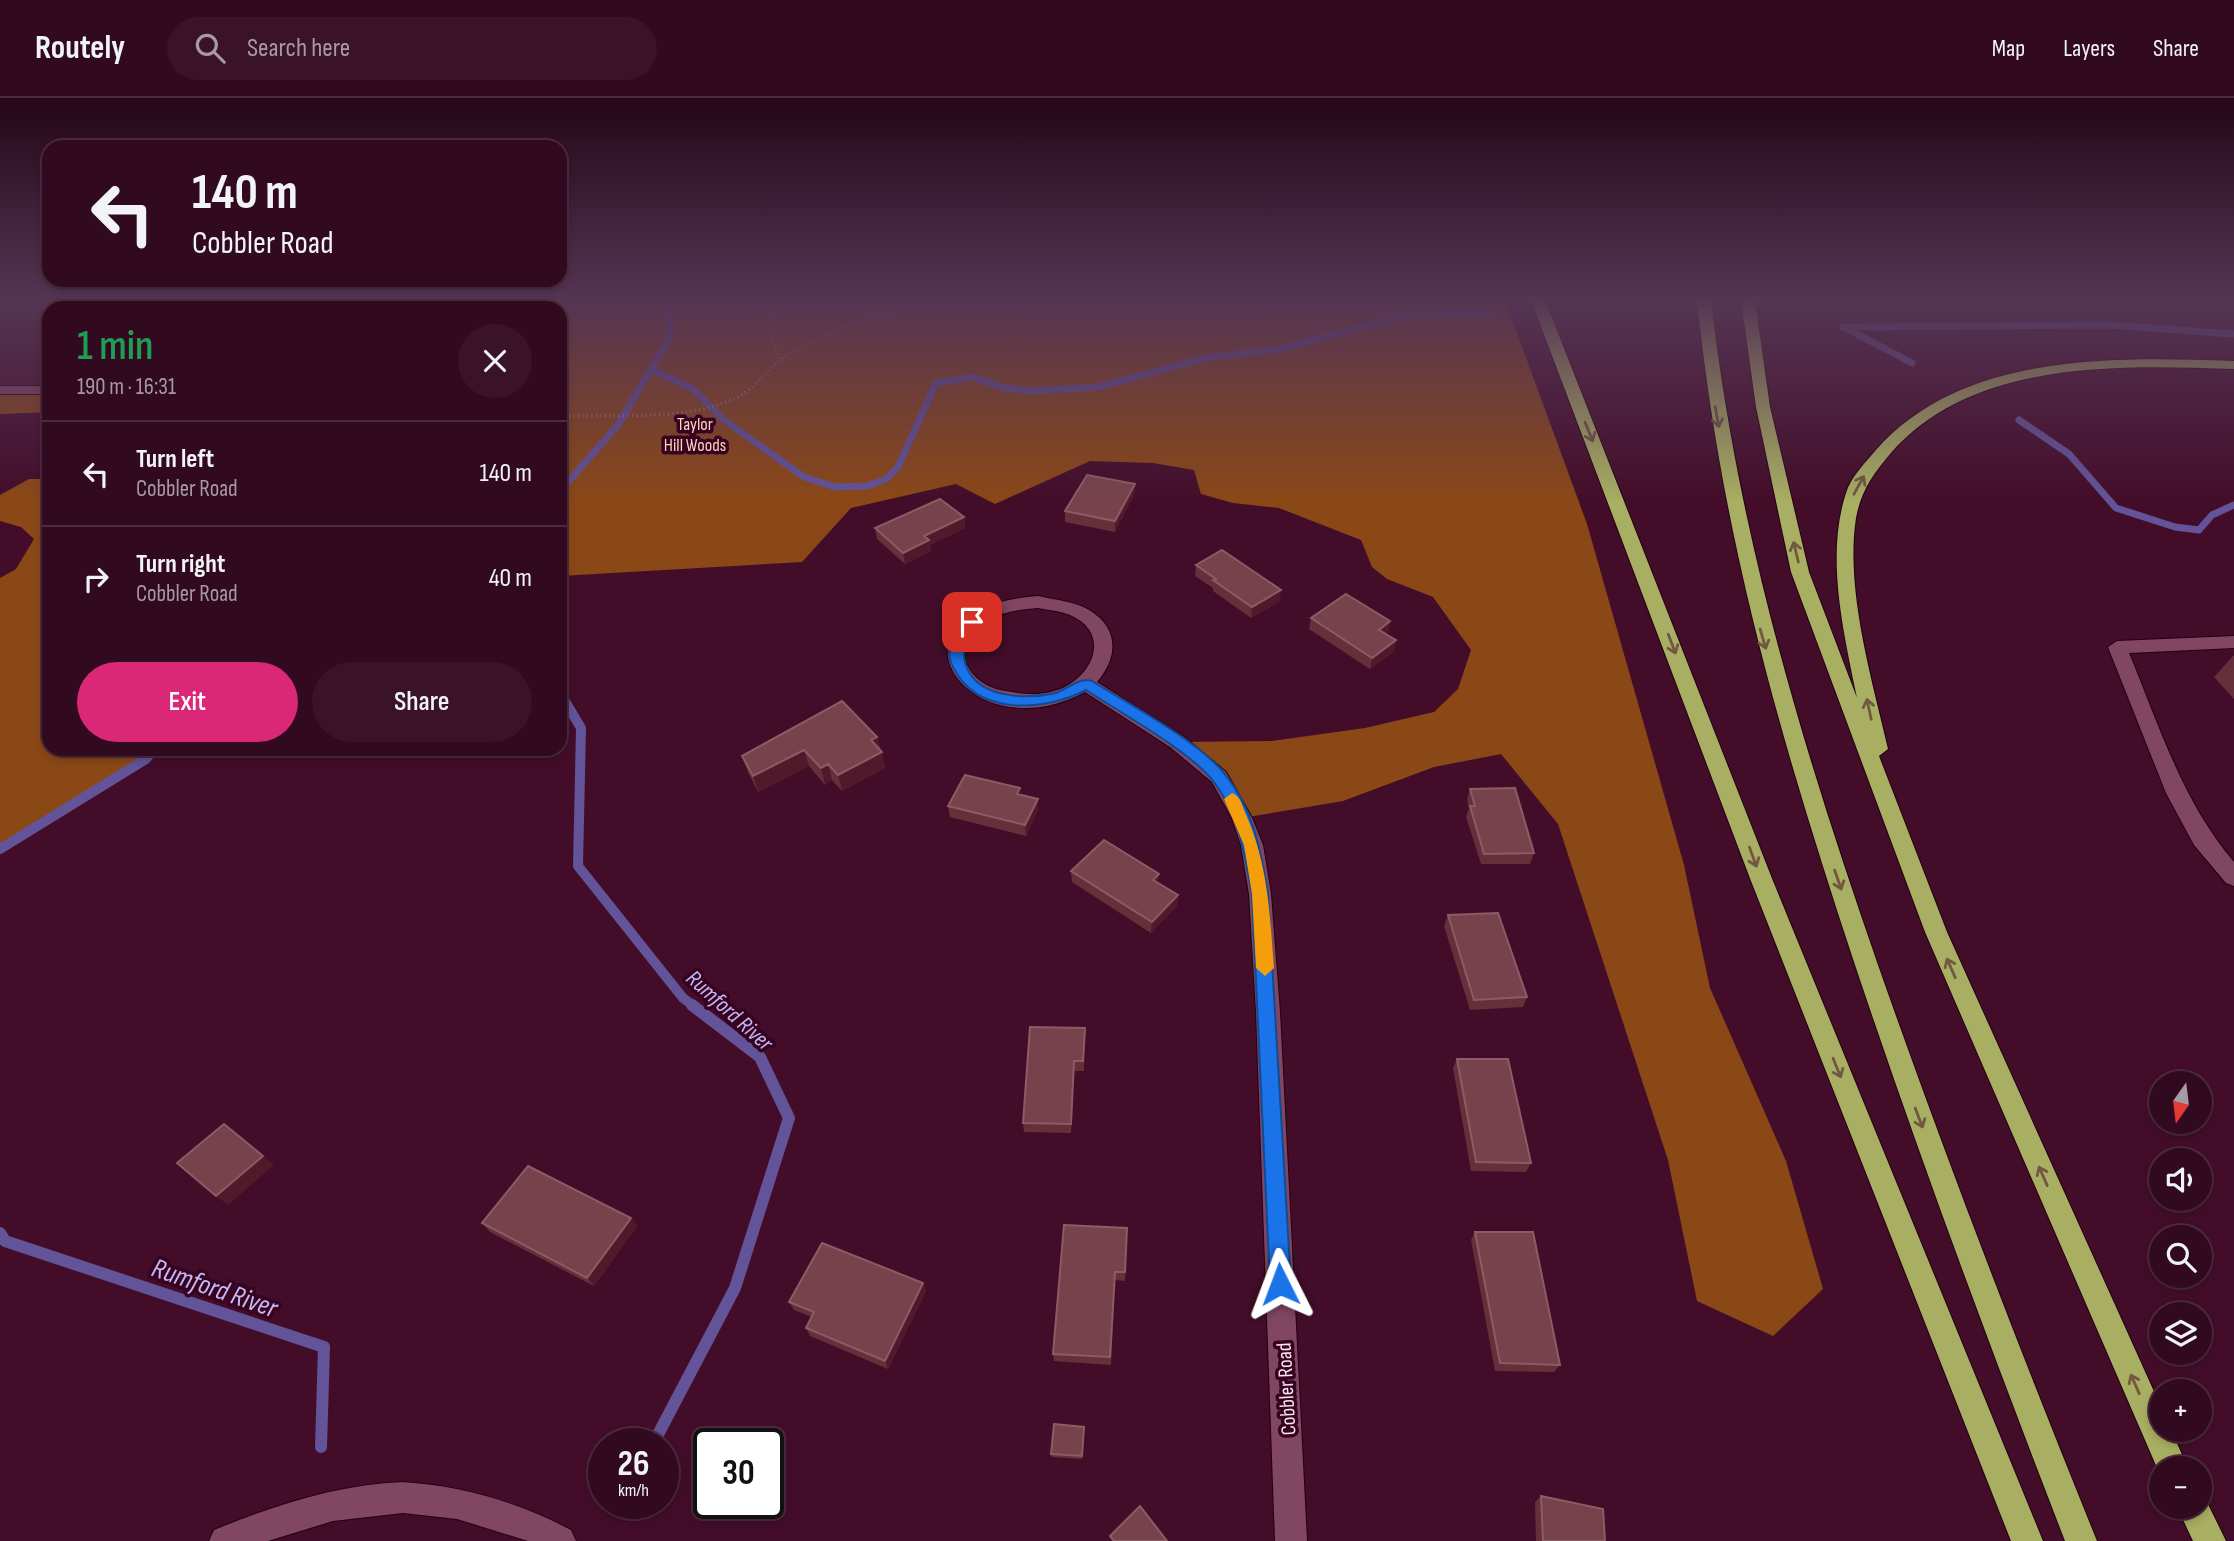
<!DOCTYPE html>
<meta charset="utf-8">
<style>
body{margin:0;font-family:"Sofia Sans Condensed",sans-serif;background:#3a1328;color:#f1f3f6;height:100vh;display:flex;flex-direction:column;font-size:26px;white-space:nowrap}
*{box-sizing:border-box;margin:0}
p{font-size:23px;color:#a89aa4}
.icon{flex:none;width:38px;height:38px;fill:none;stroke:currentColor;stroke-width:2;stroke-linecap:round;stroke-linejoin:round}
.map{position:relative;flex:1;overflow:hidden}
.side{position:absolute;left:42px;top:203px;width:525px;height:455px;display:flex;flex-direction:column;background:#320a1f;border-radius:21px;box-shadow:0 4px 10px #0003,0 0 0 2px #4d2b3d}
.side>*{flex:none}
.guide{position:absolute;left:42px;top:42px;width:525px;height:147px;border-radius:21px;box-shadow:0 4px 10px #0003,0 0 0 2px #4d2b3d;background:#320a1f;color:#f1f3f6;overflow:hidden}
.needle{width:46px;rotate:194deg}
.controls{position:absolute;left:2149px;top:973px;display:grid;gap:14px}
.controls a{display:grid;place-items:center;width:63px;height:63px;border-radius:50%;background:#320a1f;box-shadow:0 4px 10px #0003,0 0 0 2px #4d2b3d;font-size:35px}
.speed{position:absolute;left:588px;top:1330px;display:flex;gap:14px;font-size:35px;font-weight:700;text-align:center}
.speed>*{display:grid;place-content:center;width:91px;height:91px;border-radius:50%;background:#320a1f;box-shadow:0 4px 10px #0003,0 0 0 2px #4d2b3d;line-height:1}
.speed small{font-size:18px;font-weight:400}
.speed .limit{border:4px solid #111;border-radius:10px;background:#fff;color:#111}
.pin{position:absolute;display:grid;place-items:center;width:60px;height:60px;color:#fff;margin:-30px;border-radius:14px;box-shadow:0 4px 10px #0006}
.me{position:absolute;width:77px;margin:-38px;rotate:357deg;stroke-linejoin:round;filter:drop-shadow(0 0 5px #0008)}
.turn{display:flex;align-items:center;gap:24px;height:147px;padding:0 35px;font-size:32px}
.turn .icon{width:91px;height:91px;stroke-width:2.5}
.turn b{display:block;font-size:49px;line-height:60px}
.round{display:grid;place-items:center;flex:none;width:74px;height:74px;border-radius:37px;background:#3a1328}
.headline{display:flex;align-items:center;justify-content:space-between;height:119px;padding:0 35px}
h1{font-size:42px;font-weight:600;line-height:52px;color:#1e9e55}
.button{display:flex;gap:14px;margin-top:auto;padding:14px 35px}
.button a{flex:1;height:80px;border-radius:42px;background:#db2777;color:#fff;font-size:28px;font-weight:600;line-height:80px;text-align:center}
.button a+a{background:#3a1328;color:#f1f3f6}
ul{padding:0;list-style:none}
li{display:flex;align-items:center;gap:21px;height:105px;padding:0 35px;border-top:2px solid #4d2b3d}
li div{flex:1}
li b{display:block;font-size:26px}
li em{font-style:normal}
header{display:flex;align-items:center;gap:42px;box-sizing:border-box;height:98px;padding:0 35px;background:#320a1f;border-bottom:2px solid #4d2b3d}
header strong{font-size:33px}
nav{display:flex;gap:38px;margin-inline-start:auto;font-size:24px}
.search{width:490px;height:63px;background:#3a1328;display:flex;align-items:center;gap:18px;box-sizing:border-box;padding:0 24px;border-radius:38px;color:#a89aa4;font-size:26px}
.map>svg:first-child{display:block}
.forest{fill:#8b4817}
.lines{fill:none;stroke-linecap:round;stroke-linejoin:round}
.stream-far2{stroke:#635398;stroke-width:7}
.stream-far1{stroke:#635398;stroke-width:10}
.stream{stroke:#635398;stroke-width:12}
.minor-casing{stroke:#201;stroke-width:2}
.highway-casing{stroke:#201;stroke-width:2}
.path{stroke:#a07b8d;stroke-width:3.5;stroke-dasharray:1 3.5;stroke-linecap:butt}
.minor{fill:#814661;fill-rule:evenodd}
.highway{fill:#a8ae62;fill-rule:evenodd}
.wall{fill:#672f39}
.shaded-wall{fill:#52192a}
.building{fill:#77424c;stroke:#8b5c65;stroke-width:2}
.oneway{stroke:#705841}
.route{fill:#1a73e8;stroke:#114b97;stroke-width:2}
.slow{fill:#f59e0b}
.labels{text-anchor:middle;stroke-width:7;stroke-linejoin:round;paint-order:stroke}
.far-park-label{font-size:18px;fill:#fdd5bd;stroke:#370320}
.street-label{font-size:21px;fill:#fae5ed;stroke:#370320}
.water-label{font-size:23px;font-style:italic;fill:#c2b8f3;stroke:#370320}
.near-water-label{font-size:28px;font-style:italic;fill:#c2b8f3;stroke:#370320}
</style>
<header>
<strong>Routely</strong>
<div class="search"><svg class="icon" aria-label="search" viewBox="0 0 24 24"><circle cx="10" cy="10" r="6"/><path d="M15 15l6 6"/></svg>Search here</div>
<nav><a>Map</a><a>Layers</a><a>Share</a></nav>
</header>
<div class="map">
<svg width="2234" height="1443" viewBox="0 0 2234 1443">
<rect width="100%" height="100%" fill="#430d29"/>
<g class="forest">
<polygon points="413,202 1505,202 1587,426 1684,767 1710,890 1786,1063 1823,1191 1773,1238 1697,1203 1668,1062 1558,726 1501,656 1434,669 1343,703 1242,720 1219,679 1177,644 1272,643 1365,630 1434,614 1458,591 1471,552 1433,499 1387,481 1372,469 1361,442 1279,410 1233,405 1201,396 1194,372 1153,365 1090,363 995,406 956,386 851,410 802,464 560,478 560,210 411,210"/>
<polygon points="49,290 49,314 0,316 0,291"/>
<polygon points="29,381 49,381 49,651 154,651 146,661 0,751 0,480 16,471 34,441 21,429 0,423 0,397"/>
</g>
<g class="lines">
<g class="stream-far2">
<polyline points="1843,229 2111,227 2234,236"/>
<polyline points="1844,229 1912,265"/>
<polyline points="651,271 693,291 723,321 804,379 835,389 867,388 886,381 898,369 936,285 973,279 1004,290 1032,293 1098,289 1205,260 1280,251 1410,216 1492,215"/>
<polyline points="2019,322 2069,356 2116,410 2175,429 2199,432 2212,417 2234,407"/>
<polyline points="560,393 618,327 670,239 669,202"/>
</g>
<g class="stream-far1">
<polyline points="560,595 581,630 578,768 683,900 694,908"/>
<polyline points="0,751 146,661 154,651"/>
</g>
<g class="stream">
<polyline points="0,1135 5,1143 324,1249 321,1349"/>
<polyline points="653,1346 735,1190 789,1020 760,959 692,907"/>
</g>
<g class="minor-casing">
<g id="minor">
<polygon points="288,202 302,202 303,210 289,210"/>
<rect x="0" y="288" width="49" height="8"/>
<path d="M1038,498c14,3 30,5 43,10 37,16 40,48 16,76l87,55 42,35 26,46 11,27 8,49 9,118 27,529h-32l-19,-529 -7,-118 -8,-49 -9,-27 -20,-36 -42,-35 -85,-55c-119,64 -215,-83 -47,-96zM1038,510c10,2 22,3 32,7 44,19 21,66 -16,76 -17,5 -32,3 -48,0 -18,-2 -35,-13 -41,-31 0,-40 39,-50 73,-52z"/>
<path d="M2234,538v12l-105,5c30,72 53,148 105,209v24l-8,-3 -32,-38 -28,-52 -58,-146 9,-6z"/>
<path d="M403,1384c61,4 114,20 168,48l5,11h-48l-71,-22 -54,-6 -70,8 -65,20h-59l5,-11c61,-25 122,-45 189,-48z"/>
</g>
</g>
<g class="highway-casing">
<g id="highway">
<polygon points="1531,202 1545,202 1773,783 2043,1443 2011,1443 1751,783"/>
<path d="M1697,202h14c27,235 90,443 167,665 68,194 142,386 219,576h-32c-74,-191 -145,-382 -210,-576 -74,-223 -134,-430 -158,-665z"/>
<path d="M1741,202h14l15,107 39,165 48,126c-13,-64 -32,-141 -11,-205 5,-16 19,-30 30,-43 86,-98 238,-93 358,-89v8c-114,-4 -262,-10 -344,85 -17,20 -29,37 -34,64 -11,72 16,161 32,231l-9,7 68,176 214,475v23h10l17,38h-27v9l-236,-545 -134,-360 -35,-165z"/>
<polygon points="2200,1396 2204,1398 2226,1443 2193,1443 2177,1409 2200,1409"/>
</g>
</g>
<g class="path">
<polyline points="775,202 772,238 780,262"/>
<path d="M560,319c58,-4 120,5 174,-18 21,-9 31,-29 49,-41 47,-32 105,-46 160,-58"/>
</g>
<use href="#minor" class="minor"/>
<use href="#highway" class="highway"/>
</g>
<g class="wall">
<polygon points="1135,386 1134,397 1115,434 1065,424 1065,413"/>
<polygon points="964,419 965,430 930,447 931,453 905,466 877,441 875,430"/>
<polygon points="1196,467 1280,503 1251,520 1213,493 1213,490 1195,478"/>
<polygon points="1311,520 1390,523 1388,534 1386,536 1394,553 1370,571 1309,531"/>
<polygon points="2233,558 2234,558 2234,601 2214,579"/>
<polygon points="877,639 885,670 842,693 832,682 825,687 809,668 758,694 748,674 742,658"/>
<polygon points="1470,691 1534,755 1530,766 1481,766 1466,719 1469,710 1467,702"/>
<polygon points="1020,696 1038,712 1026,738 950,719 948,708"/>
<polygon points="1071,773 1158,786 1178,797 1177,808 1151,835 1072,784"/>
<polygon points="1448,817 1527,899 1523,909 1470,912 1444,828"/>
<polygon points="1085,930 1084,973 1074,973 1071,1035 1024,1034 1023,1025"/>
<polygon points="1457,961 1531,1065 1526,1074 1471,1073 1453,970"/>
<polygon points="631,1120 637,1128 594,1188 490,1134 482,1125"/>
<polygon points="1127,1130 1125,1183 1115,1182 1111,1267 1054,1263 1053,1256"/>
<polygon points="1475,1134 1560,1267 1554,1274 1495,1273 1471,1142"/>
<polygon points="923,1185 926,1193 888,1271 810,1238 806,1230 812,1219 794,1212 789,1204"/>
<polygon points="1084,1329 1082,1361 1052,1359 1051,1356"/>
<polygon points="1541,1398 1605,1443 1536,1443 1535,1404"/>
</g>
<g class="shaded-wall">
<rect x="229" y="202" width="3" height="8"/>
<polygon points="377,202 380,202 381,210 377,210"/>
<polygon points="1135,386 1134,397 1115,434 1115,423"/>
<polygon points="964,419 965,430 930,447 931,453 905,466 903,455 924,438"/>
<polygon points="1281,492 1280,503 1251,520 1252,509"/>
<polygon points="1390,523 1388,534 1376,543 1379,532"/>
<polygon points="1396,542 1394,553 1370,571 1372,560"/>
<polygon points="877,639 880,655 882,654 885,670 842,693 838,677 871,642"/>
<polygon points="804,652 809,668 758,694 753,678"/>
<polygon points="828,666 832,682 825,687 821,670"/>
<polygon points="1038,701 1038,712 1026,738 1025,727"/>
<polygon points="1159,776 1158,786 1153,782"/>
<polygon points="1178,797 1177,808 1151,835 1152,824"/>
<polygon points="263,1058 274,1067 228,1107 216,1098"/>
<polygon points="631,1120 637,1128 594,1188 587,1180"/>
<polygon points="923,1185 926,1193 888,1271 885,1263"/>
</g>
<g class="building">
<rect x="203" y="202" width="26" height="8"/>
<rect x="348" y="202" width="29" height="8"/>
<polygon points="1087,377 1135,386 1115,423 1065,413"/>
<polygon points="940,401 964,419 924,438 929,442 903,455 875,430"/>
<polygon points="1222,452 1281,492 1252,509 1213,482 1216,481 1196,467"/>
<polygon points="1346,496 1390,523 1379,532 1396,542 1372,560 1311,520"/>
<polygon points="842,603 877,639 871,642 882,654 838,677 828,666 821,670 804,652 753,678 742,658"/>
<polygon points="965,677 1020,690 1017,696 1038,701 1025,727 948,708"/>
<polygon points="1515,690 1534,755 1484,756 1470,708 1475,708 1470,691"/>
<polygon points="1104,742 1159,776 1153,782 1178,797 1152,824 1071,773"/>
<polygon points="1498,815 1527,899 1474,902 1448,817"/>
<polygon points="1030,929 1085,930 1083,963 1074,963 1071,1026 1023,1025"/>
<polygon points="1457,961 1508,961 1531,1065 1476,1064"/>
<polygon points="224,1026 263,1058 216,1098 177,1065"/>
<polygon points="528,1068 631,1120 587,1180 482,1125"/>
<polygon points="1064,1127 1127,1130 1125,1174 1115,1174 1110,1259 1053,1256"/>
<polygon points="1475,1134 1533,1134 1560,1267 1500,1265"/>
<polygon points="822,1145 923,1185 885,1263 806,1230 814,1214 789,1204"/>
<polygon points="1054,1326 1084,1329 1082,1358 1051,1356"/>
<polygon points="1541,1398 1603,1411 1605,1443 1543,1443"/>
<polygon points="1140,1408 1167,1443 1114,1443 1110,1438"/>
</g>
<defs><path id="oneway-shaft" d="M-6 0H5M1.5-3L5.5 0L1.5 3" fill="none" stroke-width="1.6" stroke-linecap="round" stroke-linejoin="round" transform="scale(1.75)"/></defs>
<g class="oneway">
<use href="#oneway-shaft" transform="translate(1717 319) rotate(80)"/>
<use href="#oneway-shaft" transform="translate(1589 334) rotate(68)"/>
<use href="#oneway-shaft" transform="translate(1859 387) rotate(-61)"/>
<use href="#oneway-shaft" transform="translate(1796 454) rotate(-103)"/>
<use href="#oneway-shaft" transform="translate(1763 541) rotate(74)"/>
<use href="#oneway-shaft" transform="translate(1672 546) rotate(69)"/>
<use href="#oneway-shaft" transform="translate(1869 611) rotate(-102)"/>
<use href="#oneway-shaft" transform="translate(1753 759) rotate(70)"/>
<use href="#oneway-shaft" transform="translate(1838 782) rotate(71)"/>
<use href="#oneway-shaft" transform="translate(1951 870) rotate(-114)"/>
<use href="#oneway-shaft" transform="translate(1837 970) rotate(68)"/>
<use href="#oneway-shaft" transform="translate(1919 1020) rotate(69)"/>
<use href="#oneway-shaft" transform="translate(2043 1078) rotate(-114)"/>
<use href="#oneway-shaft" transform="translate(2135 1286) rotate(-114)"/>
</g>
<linearGradient id="sky" x2="0" y2="1"><stop stop-color="#250717"/><stop offset="0.5" stop-color="#553554"/><stop offset="1" stop-color="#553554" stop-opacity="0"/></linearGradient>
<rect width="2234" height="404" fill="url(#sky)"/>
<path class="route" d="M972,520l7,4c-12,18 -21,30 -10,50 15,27 61,27 87,21 12,-4 23,-16 36,-12 37,23 106,60 132,92 29,35 37,79 44,121l23,390 -3,7 -8,3 -7,-3 -3,-7 -18,-390c-7,-39 -13,-79 -38,-112 -24,-31 -93,-69 -128,-92 -42,22 -109,26 -133,-23 -6,-11 -4,-25 4,-35 5,-6 7,-12 15,-14z"/>
<path class="slow" d="M1232,695c9,3 10,13 14,22 22,49 24,100 28,153l-9,8 -9,-8 -4,-74 -8,-49 -20,-46z"/>
<g class="labels">
<g class="far-park-label">
<text x="695" y="332">Taylor<tspan x="695" dy="21">Hill Woods</tspan></text>
</g>
<g class="street-label">
<text transform="translate(1286 1291) rotate(-93)" y="7">Cobbler Road</text>
</g>
<g class="water-label">
<text transform="translate(730 912) rotate(42)" y="8">Rumford River</text>
</g>
<g class="near-water-label">
<text transform="translate(215 1189) rotate(19)" y="10">Rumford River</text>
</g>
</g>
</svg>
<div class="controls">
<a><svg class="needle" viewBox="-14 -14 28 28"><path d="M0-13l5 13h-10z" fill="#e53935"/><path d="M0 13l5-13h-10z" fill="#a89aa4"/></svg></a>
<a><svg class="icon" aria-label="sound" viewBox="0 0 24 24"><path d="M4 9h4l5-4v14l-5-4H4zM17 9q2 3 0 6"/></svg></a>
<a><svg class="icon" aria-label="search" viewBox="0 0 24 24"><circle cx="10" cy="10" r="6"/><path d="M15 15l6 6"/></svg></a>
<a><svg class="icon" aria-label="layers" viewBox="0 0 24 24"><path d="M12 4l9 5-9 5-9-5zM3 14l9 5 9-5"/></svg></a>
<a>+</a>
<a>−</a>
</div>
<div class="speed"><div>26<small>km/h</small></div><div class="limit">30</div></div>
<div class="pin" style="left:972px;top:524px;background:#d93025"><svg class="icon" aria-label="arrive" viewBox="0 0 24 24"><path d="M6 21V4h12l-3 4 3 4H6"/></svg></div>
<svg class="me" style="left:1280px;top:1186px" viewBox="-20 -20 40 40"><path d="M0-17L14 15 0 8-14 15z" fill="#1a73e8" stroke="#fff" stroke-width="4"/></svg>
<div class="guide">
<div class="turn"><svg class="icon" aria-label="left" viewBox="0 0 24 24"><path d="M17 20v-9H6M10 6l-5 5 5 5"/></svg><div><b>140 m</b>Cobbler Road</div></div>
</div>
<section class="side">
<div class="headline"><div><h1>1 min</h1><p>190 m · 16:31</p></div><a class="round"><svg class="icon" aria-label="close" viewBox="0 0 24 24"><path d="M6 6l12 12M18 6L6 18"/></svg></a></div>
<ul>
<li><svg class="icon" aria-label="left" viewBox="0 0 24 24"><path d="M17 20v-9H6M10 6l-5 5 5 5"/></svg><div><b>Turn left</b><p>Cobbler Road</p></div><em>140 m</em></li>
<li><svg class="icon" aria-label="right" viewBox="0 0 24 24"><path d="M7 20v-9h11M14 6l5 5-5 5"/></svg><div><b>Turn right</b><p>Cobbler Road</p></div><em>40 m</em></li>
</ul>
<div class="button"><a>Exit</a><a>Share</a></div>
</section>
</div>
